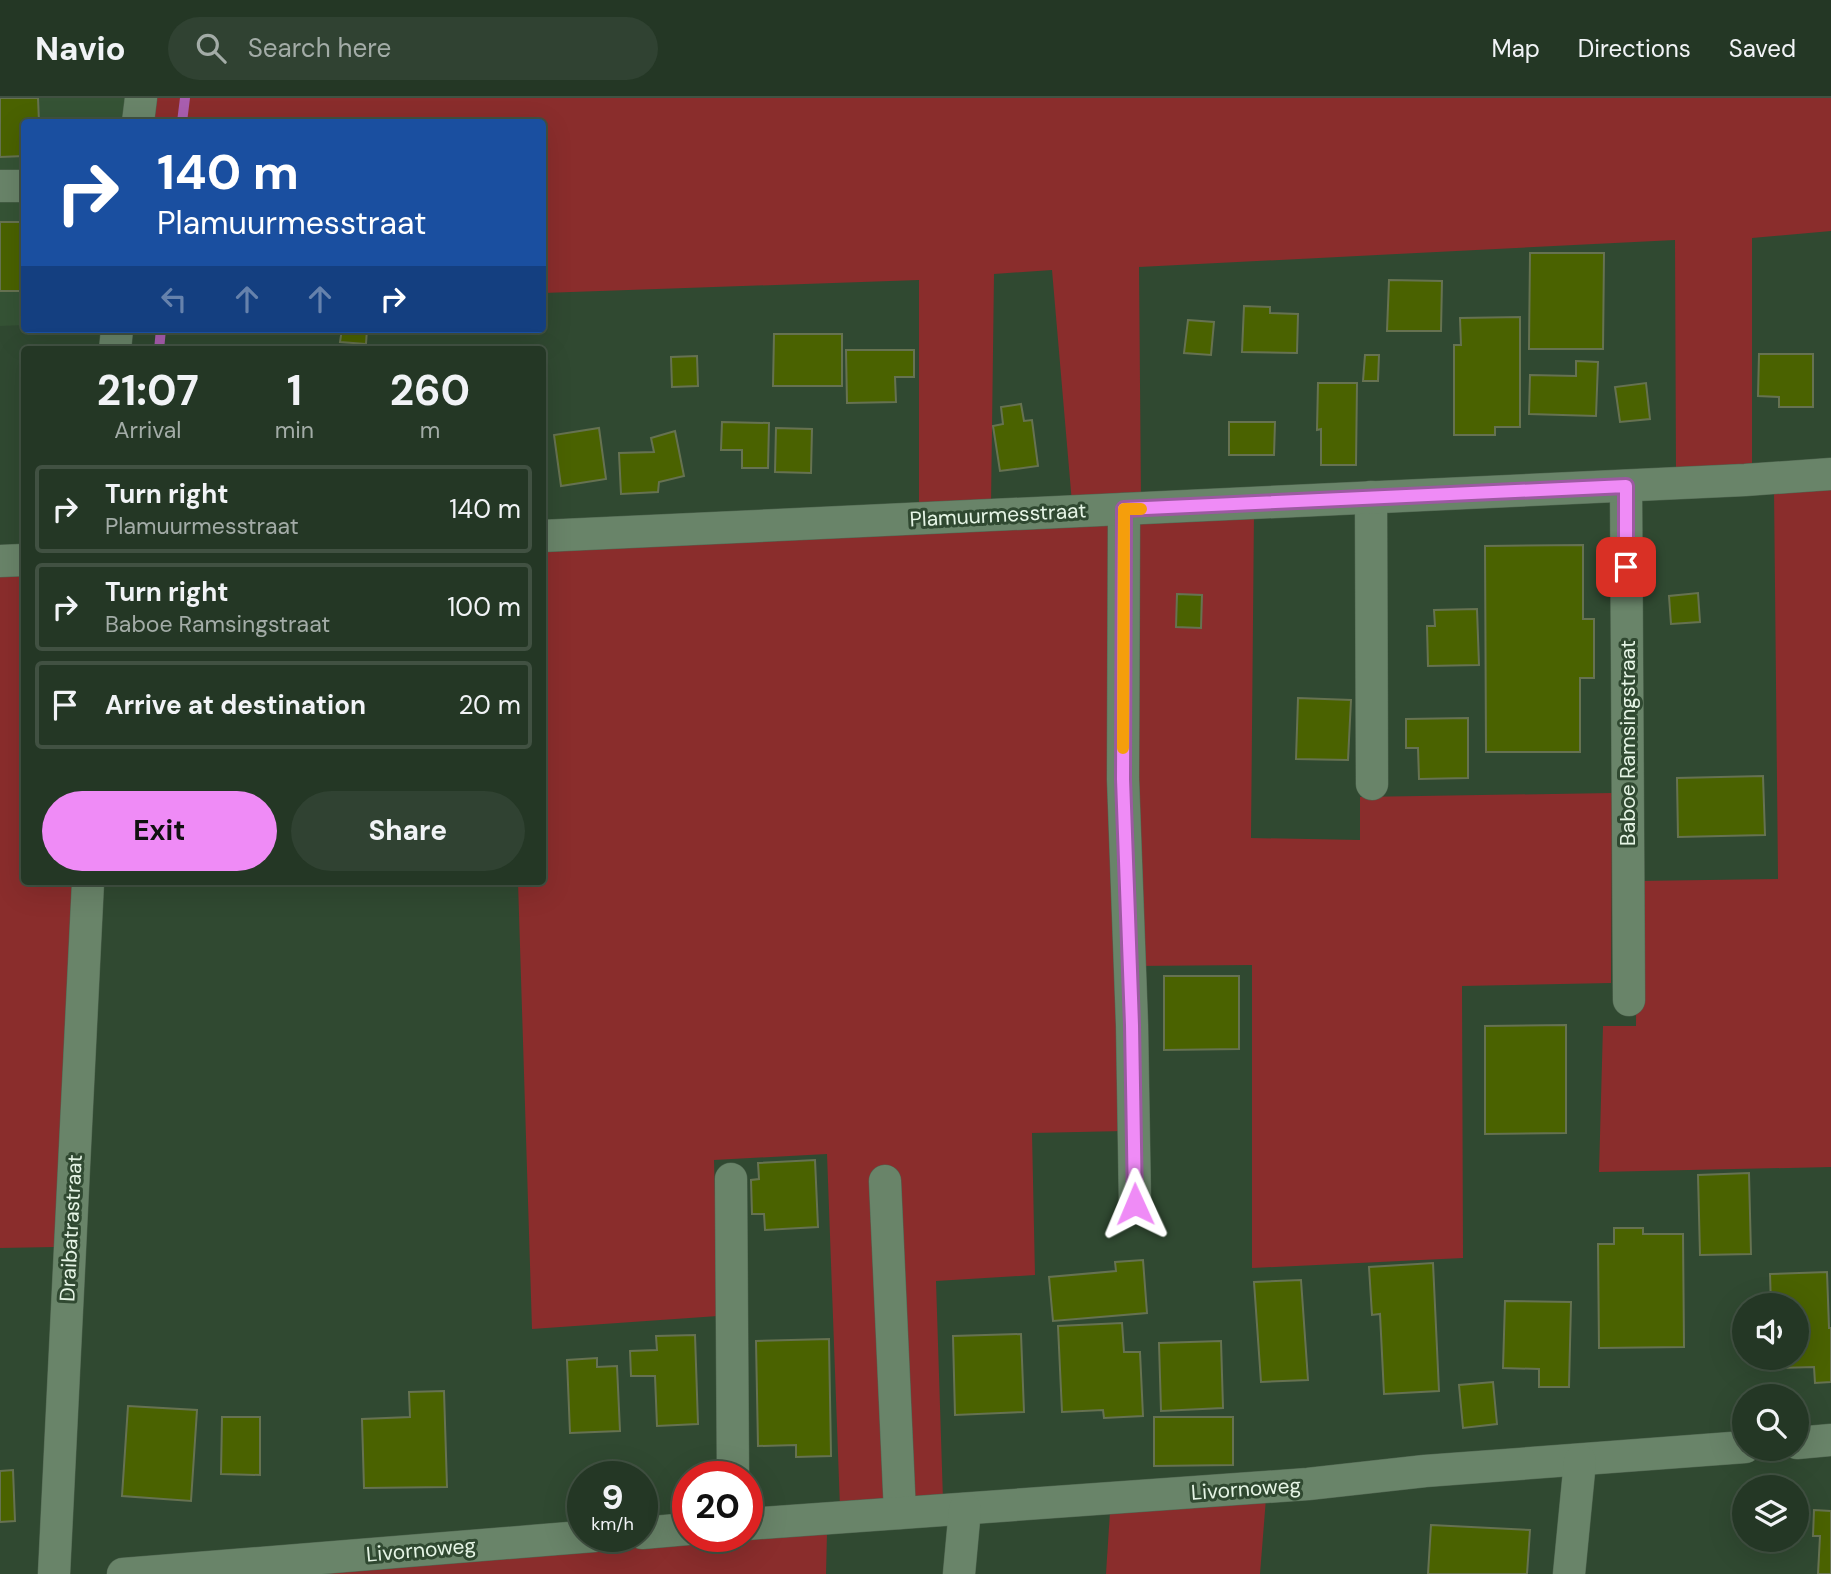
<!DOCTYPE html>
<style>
body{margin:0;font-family:"DM Sans",sans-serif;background:#304232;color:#f1f3f6;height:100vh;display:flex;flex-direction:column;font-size:26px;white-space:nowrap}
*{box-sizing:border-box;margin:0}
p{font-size:23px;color:#a3aca7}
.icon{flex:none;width:38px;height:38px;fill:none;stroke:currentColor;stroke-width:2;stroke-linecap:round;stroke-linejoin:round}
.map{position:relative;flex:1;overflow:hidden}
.details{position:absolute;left:21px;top:248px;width:525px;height:539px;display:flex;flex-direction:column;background:#243725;border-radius:7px;box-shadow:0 7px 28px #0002,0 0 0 2px #415142}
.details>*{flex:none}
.top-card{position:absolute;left:21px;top:21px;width:525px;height:214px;border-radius:7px;box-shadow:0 7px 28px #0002,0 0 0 2px #415142;background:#1a4fa0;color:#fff;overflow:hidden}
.controls{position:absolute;left:1732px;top:1195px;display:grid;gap:14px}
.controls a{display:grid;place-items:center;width:77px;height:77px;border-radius:50%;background:#243725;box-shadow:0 7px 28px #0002,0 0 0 2px #415142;font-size:35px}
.speed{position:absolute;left:567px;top:1363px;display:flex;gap:14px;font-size:35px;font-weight:700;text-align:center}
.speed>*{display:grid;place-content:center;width:91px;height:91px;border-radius:50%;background:#243725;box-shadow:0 7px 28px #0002,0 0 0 2px #415142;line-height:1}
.speed small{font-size:18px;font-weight:400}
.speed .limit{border:10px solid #d22;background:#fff;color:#111}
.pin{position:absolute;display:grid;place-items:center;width:60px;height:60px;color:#fff;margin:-30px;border-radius:14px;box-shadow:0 4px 10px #0006}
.me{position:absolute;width:77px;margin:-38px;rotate:359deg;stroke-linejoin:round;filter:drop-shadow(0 0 5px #0008)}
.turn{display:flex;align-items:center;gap:24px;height:147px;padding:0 21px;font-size:32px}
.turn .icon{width:91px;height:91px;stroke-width:2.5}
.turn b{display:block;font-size:49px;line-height:60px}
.lanes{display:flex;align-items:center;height:66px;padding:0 21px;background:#0003;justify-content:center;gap:35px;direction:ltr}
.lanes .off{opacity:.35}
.eta{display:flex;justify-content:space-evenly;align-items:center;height:119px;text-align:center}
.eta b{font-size:42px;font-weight:700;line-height:49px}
.cta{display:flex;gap:14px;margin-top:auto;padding:14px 21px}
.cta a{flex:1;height:80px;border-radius:42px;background:#ef8bf6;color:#111;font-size:28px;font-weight:700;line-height:80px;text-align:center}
.cta a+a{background:#304232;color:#f1f3f6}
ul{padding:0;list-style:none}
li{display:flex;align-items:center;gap:21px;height:88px;margin:0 14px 10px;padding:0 7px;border:4px solid #415142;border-radius:7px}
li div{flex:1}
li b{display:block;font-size:26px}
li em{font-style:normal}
header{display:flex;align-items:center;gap:42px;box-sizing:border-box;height:98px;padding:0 35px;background:#243725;border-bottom:2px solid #415142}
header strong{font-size:33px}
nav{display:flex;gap:38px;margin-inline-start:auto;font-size:24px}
.search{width:490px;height:63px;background:#304232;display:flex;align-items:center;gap:18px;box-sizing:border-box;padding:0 24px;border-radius:38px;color:#a3aca7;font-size:26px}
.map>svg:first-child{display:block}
.built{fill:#355335}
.green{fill:#8a2d2c}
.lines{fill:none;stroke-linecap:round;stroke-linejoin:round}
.stream{stroke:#a95eaf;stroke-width:10}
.building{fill:#4a6200;stroke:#667251;stroke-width:2}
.minor-casing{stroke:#516651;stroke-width:33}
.minor{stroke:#698469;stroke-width:32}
.route-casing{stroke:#9b5aa0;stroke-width:18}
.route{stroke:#ef8bf6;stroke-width:12}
.slow{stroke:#f59e0b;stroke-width:12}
.labels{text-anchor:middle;stroke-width:6;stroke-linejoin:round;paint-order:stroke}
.street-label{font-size:21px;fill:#e5f4e5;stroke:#304931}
</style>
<header>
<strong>Navio</strong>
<div class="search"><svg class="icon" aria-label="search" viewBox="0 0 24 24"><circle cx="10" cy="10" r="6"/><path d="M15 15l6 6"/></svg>Search here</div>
<nav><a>Map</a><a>Directions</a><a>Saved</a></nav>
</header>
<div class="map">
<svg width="1831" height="1476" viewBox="0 0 1831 1476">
<rect width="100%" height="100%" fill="#304931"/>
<polygon class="built" points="0,0 127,0 124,24 24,24 24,227 0,228"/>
<g class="green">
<polygon points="155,0 1831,0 1831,133 1752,140 1752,374 1676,376 1675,142 1139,169 1141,402 1072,405 1052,172 994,176 991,407 919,410 919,182 543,195 542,24 152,24"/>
<polygon points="1831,387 1831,1069 1599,1074 1603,928 1636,928 1637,783 1778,781 1774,391"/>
<polygon points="1254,413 1251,740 1360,742 1360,699 1612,695 1611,885 1462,888 1463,1160 1252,1170 1252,867 1135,868 1129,419"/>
<polygon points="1118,420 1125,1033 1032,1035 1035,1177 936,1183 943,1402 840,1410 827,1056 714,1062 718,1218 532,1231 518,784 542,784 543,448"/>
<polygon points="24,473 24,784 73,784 55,1149 0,1150 0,474"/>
<polygon points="1266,1400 1260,1476 1106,1476 1110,1414"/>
<polygon points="827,1434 826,1476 285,1476"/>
</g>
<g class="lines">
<g class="stream">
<polyline points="182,24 185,0"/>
<polyline points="159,252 161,231"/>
</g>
</g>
<g class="building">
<polygon points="0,0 38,0 39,24 24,24 24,58 0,59"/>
<rect x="0" y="124" width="24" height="69"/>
<polygon points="1530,155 1604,155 1603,251 1529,251"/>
<polygon points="1389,182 1442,183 1441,233 1387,233"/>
<polygon points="1244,208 1270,209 1270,215 1298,216 1297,255 1242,254"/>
<polygon points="1520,219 1520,329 1495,329 1495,337 1454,337 1454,247 1461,247 1460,220"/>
<polygon points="1188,222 1214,224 1211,257 1184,255"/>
<polygon points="342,231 367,231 366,246 340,244"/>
<polygon points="774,236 842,236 842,288 773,288"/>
<polygon points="846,252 914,252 914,279 895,279 896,304 847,305"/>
<polygon points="1759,256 1813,256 1813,309 1779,309 1779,299 1758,298"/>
<polygon points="1365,257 1379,257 1378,283 1363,283"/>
<polygon points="697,258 698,288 672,289 671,259"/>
<polygon points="1576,263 1598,264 1596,318 1529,316 1530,277 1576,278"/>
<polygon points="1318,285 1357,285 1356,367 1321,367 1321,331 1317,332"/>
<polygon points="1646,285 1650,321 1620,324 1615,289"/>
<polygon points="1021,306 1024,323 1032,322 1038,368 1000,373 993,328 1003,326 1001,309"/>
<polygon points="722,324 769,325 768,370 742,370 742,352 721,352"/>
<polygon points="1229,324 1275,324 1274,357 1229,357"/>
<polygon points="599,330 606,381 561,388 554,337"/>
<polygon points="776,330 812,331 811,375 775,374"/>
<polygon points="675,333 684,378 659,384 658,394 621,396 619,355 654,354 651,340"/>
<polygon points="1583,447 1583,521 1594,521 1594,580 1580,580 1580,654 1486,654 1485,448"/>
<polygon points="1698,495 1700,524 1671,526 1669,498"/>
<polygon points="1177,496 1202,497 1201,530 1176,529"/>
<polygon points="1477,511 1479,567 1428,568 1427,528 1435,528 1434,512"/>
<polygon points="1298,600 1351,602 1348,662 1296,661"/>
<polygon points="1468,620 1468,680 1419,681 1418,650 1406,650 1406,621"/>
<polygon points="1763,678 1765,737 1678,739 1677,680"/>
<polygon points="1164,878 1239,878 1239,951 1164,952"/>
<polygon points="1566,927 1566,1035 1485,1036 1485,928"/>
<polygon points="815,1062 818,1129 765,1132 764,1116 752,1116 751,1082 759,1081 758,1065"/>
<polygon points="1749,1075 1751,1156 1700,1157 1698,1077"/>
<polygon points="1614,1130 1643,1130 1643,1136 1683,1136 1684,1249 1599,1250 1598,1146 1614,1146"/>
<polygon points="1143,1162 1147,1215 1053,1223 1049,1179 1116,1173 1115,1164"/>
<polygon points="1433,1165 1439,1293 1384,1296 1380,1216 1372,1217 1369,1169"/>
<polygon points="1827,1174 1829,1230 1831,1230 1831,1284 1815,1285 1814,1269 1773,1270 1773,1260 1797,1260 1797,1208 1771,1208 1770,1176"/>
<polygon points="1301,1182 1308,1282 1261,1284 1254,1184"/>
<polygon points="1505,1203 1571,1204 1569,1289 1539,1289 1539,1271 1503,1270"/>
<polygon points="1122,1225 1124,1254 1140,1254 1143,1318 1104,1320 1103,1312 1062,1314 1058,1228"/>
<polygon points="1021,1236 1024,1314 955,1317 953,1238"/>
<polygon points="695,1237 698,1326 657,1328 655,1278 631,1278 630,1253 657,1252 656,1238"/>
<polygon points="829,1241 831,1358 796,1359 796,1347 758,1348 756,1243"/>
<polygon points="1221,1243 1223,1310 1161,1313 1159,1245"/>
<polygon points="597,1260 597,1269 617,1268 620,1333 570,1335 567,1262"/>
<polygon points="1493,1284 1497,1326 1463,1330 1459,1287"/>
<polygon points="444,1293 447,1389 364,1390 362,1321 410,1319 409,1294"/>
<polygon points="128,1308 197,1312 191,1403 122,1398"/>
<polygon points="222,1319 260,1319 260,1377 221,1376"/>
<polygon points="1154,1319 1233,1319 1233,1367 1154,1368"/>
<polygon points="13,1372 15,1423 0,1424 0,1373"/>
<polygon points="1814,1412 1831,1413 1831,1476 1818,1476 1820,1438 1813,1438"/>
<polygon points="1431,1427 1530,1432 1527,1476 1428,1476"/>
</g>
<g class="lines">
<g class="minor-casing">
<g id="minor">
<polyline points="138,24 141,0"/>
<polyline points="0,88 24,88"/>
<polyline points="115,252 117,231"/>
<polyline points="1626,388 1629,902"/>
<polyline points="1371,399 1372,686"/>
<polyline points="1124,411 1123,681 1132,927 1135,1106"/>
<polyline points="542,438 1745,382 1831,376"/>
<polyline points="0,463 24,462"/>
<polyline points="731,1081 733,1379"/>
<polyline points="885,1083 900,1415"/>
<polyline points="1797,1345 1831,1342"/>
<polyline points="747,1426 1308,1386 1425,1373 1745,1349"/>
<polyline points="642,1435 688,1431"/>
<polyline points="54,1476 88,784"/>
<polyline points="123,1476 594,1438"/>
<polyline points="959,1476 965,1411"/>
<polyline points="1569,1476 1580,1363"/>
</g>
</g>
<use href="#minor" class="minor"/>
</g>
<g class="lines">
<g class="route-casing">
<polyline id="route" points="1135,1106 1132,927 1123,681 1124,411 1626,388 1626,469"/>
</g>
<use href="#route" class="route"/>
<polyline class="slow" points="1123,650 1124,411 1141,411"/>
</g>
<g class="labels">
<g class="street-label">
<text transform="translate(998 417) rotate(-3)" y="7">Plamuurmesstraat</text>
<text transform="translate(1628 645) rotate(-90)" y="7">Baboe Ramsingstraat</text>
<text transform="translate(71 1130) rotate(-87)" y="7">Draibatrastraat</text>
<text transform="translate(1246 1391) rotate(-4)" y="7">Livornoweg</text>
<text transform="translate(421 1452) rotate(-5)" y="7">Livornoweg</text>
</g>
</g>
</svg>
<div class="controls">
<a><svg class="icon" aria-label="sound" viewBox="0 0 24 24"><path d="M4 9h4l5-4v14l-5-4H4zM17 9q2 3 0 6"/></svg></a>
<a><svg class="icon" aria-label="search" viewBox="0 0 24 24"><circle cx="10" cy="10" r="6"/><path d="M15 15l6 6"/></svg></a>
<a><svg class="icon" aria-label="layers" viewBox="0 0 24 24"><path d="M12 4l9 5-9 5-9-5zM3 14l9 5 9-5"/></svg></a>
</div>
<div class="speed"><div>9<small>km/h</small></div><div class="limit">20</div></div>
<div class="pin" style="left:1626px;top:469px;background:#d93025"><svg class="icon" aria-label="arrive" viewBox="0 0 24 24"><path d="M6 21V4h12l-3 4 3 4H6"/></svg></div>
<svg class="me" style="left:1135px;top:1106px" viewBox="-20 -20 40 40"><path d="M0-17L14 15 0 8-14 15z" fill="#ef8bf6" stroke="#fff" stroke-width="4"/></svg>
<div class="top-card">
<div class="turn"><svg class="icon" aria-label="right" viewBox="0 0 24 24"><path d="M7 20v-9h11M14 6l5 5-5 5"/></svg><div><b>140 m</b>Plamuurmesstraat</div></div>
<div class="lanes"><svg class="icon off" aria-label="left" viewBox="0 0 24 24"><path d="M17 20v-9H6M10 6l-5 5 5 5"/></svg><svg class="icon off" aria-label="ahead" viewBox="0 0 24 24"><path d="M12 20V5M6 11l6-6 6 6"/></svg><svg class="icon off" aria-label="ahead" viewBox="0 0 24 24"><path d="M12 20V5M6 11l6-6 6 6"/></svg><svg class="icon" aria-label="right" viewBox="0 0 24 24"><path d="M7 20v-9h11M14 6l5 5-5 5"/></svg></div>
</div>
<section class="details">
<div class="eta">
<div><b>21:07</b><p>Arrival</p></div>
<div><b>1</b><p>min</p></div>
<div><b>260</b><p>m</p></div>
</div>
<ul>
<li><svg class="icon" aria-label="right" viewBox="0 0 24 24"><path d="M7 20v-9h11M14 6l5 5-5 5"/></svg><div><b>Turn right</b><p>Plamuurmesstraat</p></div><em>140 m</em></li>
<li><svg class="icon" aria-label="right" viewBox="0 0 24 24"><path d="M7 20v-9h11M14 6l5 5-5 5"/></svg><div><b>Turn right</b><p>Baboe Ramsingstraat</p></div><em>100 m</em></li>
<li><svg class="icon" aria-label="arrive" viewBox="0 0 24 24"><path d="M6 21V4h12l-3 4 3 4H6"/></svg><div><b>Arrive at destination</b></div><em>20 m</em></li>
</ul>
<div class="cta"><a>Exit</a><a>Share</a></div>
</section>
</div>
